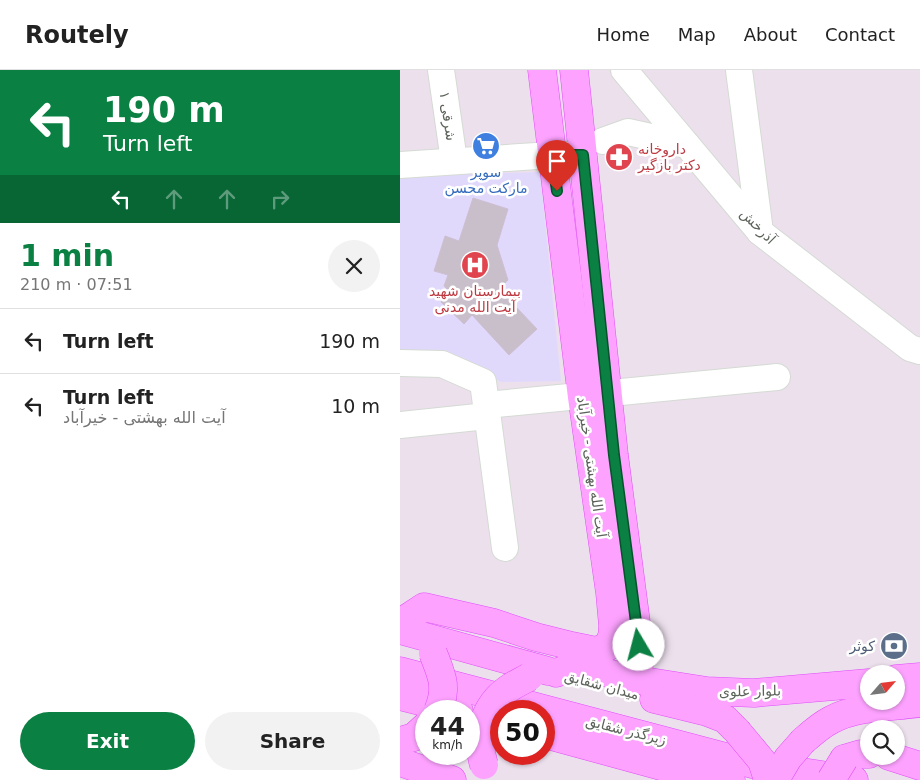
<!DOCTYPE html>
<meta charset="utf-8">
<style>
body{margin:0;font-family:"DejaVu Sans","Noto Sans Arabic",sans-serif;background:#f2f2f2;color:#222;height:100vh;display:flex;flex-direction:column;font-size:19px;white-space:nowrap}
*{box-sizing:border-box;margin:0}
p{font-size:16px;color:#767676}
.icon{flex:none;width:28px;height:28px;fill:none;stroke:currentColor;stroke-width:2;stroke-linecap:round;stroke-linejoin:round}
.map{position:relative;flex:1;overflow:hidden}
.drawer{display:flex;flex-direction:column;background:#fff;width:400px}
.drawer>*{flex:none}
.top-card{background:#0b8043;color:#fff;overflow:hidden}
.needle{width:32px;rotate:62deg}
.buttons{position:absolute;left:460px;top:595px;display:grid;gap:10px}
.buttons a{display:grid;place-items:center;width:45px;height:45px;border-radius:50%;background:#fff;box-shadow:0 1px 4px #0004;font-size:25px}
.speed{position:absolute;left:15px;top:630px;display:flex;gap:10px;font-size:25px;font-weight:700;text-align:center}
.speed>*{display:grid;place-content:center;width:65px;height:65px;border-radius:50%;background:#fff;box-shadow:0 1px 4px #0004;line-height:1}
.speed small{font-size:12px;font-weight:400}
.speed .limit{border:8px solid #d22;background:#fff;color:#111}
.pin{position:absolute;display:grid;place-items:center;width:42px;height:42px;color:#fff;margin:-51px -21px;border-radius:50% 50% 50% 0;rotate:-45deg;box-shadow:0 0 5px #0007}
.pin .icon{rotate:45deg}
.me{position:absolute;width:55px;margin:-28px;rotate:352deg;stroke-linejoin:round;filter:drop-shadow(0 0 4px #0008)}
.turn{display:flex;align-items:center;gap:18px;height:105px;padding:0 20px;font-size:22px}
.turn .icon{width:65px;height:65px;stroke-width:2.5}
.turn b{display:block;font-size:35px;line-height:42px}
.lanes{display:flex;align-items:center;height:48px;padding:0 20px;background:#0003;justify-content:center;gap:25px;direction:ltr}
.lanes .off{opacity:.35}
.round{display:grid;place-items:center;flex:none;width:52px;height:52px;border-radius:26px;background:#f2f2f2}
.overview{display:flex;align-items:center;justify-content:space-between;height:85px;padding:0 20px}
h1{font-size:30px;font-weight:700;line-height:38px;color:#0b8043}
.primary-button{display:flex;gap:10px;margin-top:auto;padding:10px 20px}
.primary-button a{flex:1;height:58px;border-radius:30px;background:#0b8043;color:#fff;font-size:20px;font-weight:700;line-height:58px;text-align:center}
.primary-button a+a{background:#f2f2f2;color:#222}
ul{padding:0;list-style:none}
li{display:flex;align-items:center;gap:15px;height:65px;padding:0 20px;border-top:1px solid #e0e0e0}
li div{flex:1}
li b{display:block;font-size:19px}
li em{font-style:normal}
header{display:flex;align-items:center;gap:30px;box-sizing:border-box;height:70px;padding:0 25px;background:#fff;border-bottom:1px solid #e0e0e0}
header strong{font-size:24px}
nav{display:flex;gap:28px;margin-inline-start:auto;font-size:18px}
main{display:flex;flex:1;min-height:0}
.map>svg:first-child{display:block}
.medical{fill:#e1d9fc}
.building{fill:#c8bfcb;stroke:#cebed2}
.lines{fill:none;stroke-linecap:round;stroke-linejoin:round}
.minor-casing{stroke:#d4dbd3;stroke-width:28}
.major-casing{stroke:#e04df8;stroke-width:29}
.minor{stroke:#fff;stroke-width:26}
.major{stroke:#fda2ff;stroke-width:28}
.major-bridge-casing{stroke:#e04df8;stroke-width:29;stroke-linecap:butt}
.major-bridge{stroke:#fda2ff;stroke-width:28}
.route-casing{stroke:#07532c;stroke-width:12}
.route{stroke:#0b8043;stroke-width:9}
.labels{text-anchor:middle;stroke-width:5;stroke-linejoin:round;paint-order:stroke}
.street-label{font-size:14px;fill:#5b6259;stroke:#fff}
.health-label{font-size:14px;fill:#be3a42;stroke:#fff;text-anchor:start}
.shop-label{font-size:14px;fill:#366cbe;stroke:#fff}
.service-label{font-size:14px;fill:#4e5e75;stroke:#fff;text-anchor:end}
</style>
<header>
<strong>Routely</strong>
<nav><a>Home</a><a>Map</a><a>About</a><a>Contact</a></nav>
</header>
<main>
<section class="drawer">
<div class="top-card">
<div class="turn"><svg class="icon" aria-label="left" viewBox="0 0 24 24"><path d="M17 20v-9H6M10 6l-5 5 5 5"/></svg><div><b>190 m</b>Turn left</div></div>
<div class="lanes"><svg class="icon" aria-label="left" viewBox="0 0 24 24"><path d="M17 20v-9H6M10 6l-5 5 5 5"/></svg><svg class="icon off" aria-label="ahead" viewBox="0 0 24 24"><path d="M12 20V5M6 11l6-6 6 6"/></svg><svg class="icon off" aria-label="ahead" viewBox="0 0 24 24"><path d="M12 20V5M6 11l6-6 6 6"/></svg><svg class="icon off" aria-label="right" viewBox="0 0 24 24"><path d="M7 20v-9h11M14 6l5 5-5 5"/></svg></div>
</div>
<div class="overview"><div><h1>1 min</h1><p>210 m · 07:51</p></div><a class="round"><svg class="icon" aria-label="close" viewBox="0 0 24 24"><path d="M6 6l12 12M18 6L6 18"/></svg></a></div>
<ul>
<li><svg class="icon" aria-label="left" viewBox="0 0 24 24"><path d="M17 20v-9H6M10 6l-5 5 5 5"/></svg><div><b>Turn left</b></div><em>190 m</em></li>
<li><svg class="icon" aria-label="left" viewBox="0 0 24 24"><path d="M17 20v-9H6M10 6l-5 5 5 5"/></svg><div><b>Turn left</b><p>آیت الله بهشتی - خیرآباد</p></div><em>10 m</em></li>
</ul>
<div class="primary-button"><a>Exit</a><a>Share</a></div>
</section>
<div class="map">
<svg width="520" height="710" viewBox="0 0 520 710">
<rect width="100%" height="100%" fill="#ece0ed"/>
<polygon class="medical" points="140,102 161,311 101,312 49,286 0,285 0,106"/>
<polygon class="building" points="73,128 108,139 97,175 108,210 99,219 137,259 109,285 72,245 64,254 41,232 50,222 44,216 48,205 34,201 45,166 59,171"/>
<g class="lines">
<g class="minor-casing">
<g id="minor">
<polyline points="41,0 54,91"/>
<polyline points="224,0 360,162 510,278 520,281"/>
<polyline points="339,0 360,162"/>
<polyline points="203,71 228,62 287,75"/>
<polyline points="0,95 152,85 183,85"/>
<polyline points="0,293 42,294 83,312 105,478"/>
<polyline points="86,335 377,307"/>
<polyline points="0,355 87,346"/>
</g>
</g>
<g class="major-casing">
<g id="major">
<polyline points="174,0 214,385 240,583 239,595 231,609"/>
<polyline points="0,553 24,537 94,553 136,567 172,576 196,581 207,577 212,567 213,556 210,523 182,327 142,0"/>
<polyline points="0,560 148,601"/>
<polyline points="0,601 356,695 454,710"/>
<polyline points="156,603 176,595 231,609 307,621 354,623 469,613"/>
<polyline points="496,609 520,607"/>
<polyline points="0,626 59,641"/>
<polyline points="254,629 307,642 325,649 337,661"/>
<polyline points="144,664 261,696 331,710"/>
<polyline points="0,671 14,667 26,656"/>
<path d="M403,671c9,-8 18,-16 28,-21 26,-14 60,-13 89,-17"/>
<polyline points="489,686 520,696"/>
<polyline points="444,689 461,684 469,684"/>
<polyline points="0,692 52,710"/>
</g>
</g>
<use href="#minor" class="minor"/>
<use href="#major" class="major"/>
<g class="major-bridge-casing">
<g id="major-bridge">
<path d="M33,583c9,23 15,34 5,58"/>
<polyline points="337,661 362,691 368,710"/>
<path d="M84,695c-9,-28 0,-59 24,-76 7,-5 14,-8 21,-12"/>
<polyline points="375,710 388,688 403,671"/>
<polyline points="431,710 444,689"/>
</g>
</g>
<use href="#major-bridge" class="major-bridge"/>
</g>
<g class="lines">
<g class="route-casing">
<polyline id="route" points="157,121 152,85 183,85 214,385 239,575"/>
</g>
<use href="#route" class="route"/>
</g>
<defs>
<g id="supermarket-disc" transform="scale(1.4375)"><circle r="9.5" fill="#3f7fe0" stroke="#fff"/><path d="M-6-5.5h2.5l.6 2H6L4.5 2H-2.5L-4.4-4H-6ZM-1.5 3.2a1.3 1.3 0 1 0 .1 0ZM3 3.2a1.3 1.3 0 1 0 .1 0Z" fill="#fff"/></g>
<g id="pharmacy-disc" transform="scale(1.4375)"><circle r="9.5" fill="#e0444e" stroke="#fff"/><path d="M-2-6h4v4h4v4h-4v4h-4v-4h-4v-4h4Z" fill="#fff"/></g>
<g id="hospital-disc" transform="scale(1.4375)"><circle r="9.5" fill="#e0444e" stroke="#fff"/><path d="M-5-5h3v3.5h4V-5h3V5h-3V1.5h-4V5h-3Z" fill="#fff"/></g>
<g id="bank-disc" transform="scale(1.4375)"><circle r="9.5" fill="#5c6f8a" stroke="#fff"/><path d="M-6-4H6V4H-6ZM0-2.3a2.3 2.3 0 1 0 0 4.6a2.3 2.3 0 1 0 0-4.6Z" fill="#fff"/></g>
</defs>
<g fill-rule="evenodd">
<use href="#supermarket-disc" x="86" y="76"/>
<use href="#pharmacy-disc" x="219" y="87"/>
<use href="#hospital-disc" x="75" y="195"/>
<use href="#bank-disc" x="494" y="576"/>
</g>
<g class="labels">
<g class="street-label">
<text transform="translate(48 46) rotate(82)" y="5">شرقی ۱</text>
<text transform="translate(358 156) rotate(45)" y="5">آذرخش</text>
<text transform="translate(192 397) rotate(82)" y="5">آیت الله بهشتی - خیرآباد</text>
<text transform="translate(202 615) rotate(15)" y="5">میدان شقایق</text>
<text transform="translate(350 621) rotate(-1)" y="5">بلوار علوی</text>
<text transform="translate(226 660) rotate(14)" y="5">زیرگذر شقایق</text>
</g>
<g class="health-label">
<text x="238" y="84">داروخانه<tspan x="238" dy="16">دکتر بازگیر</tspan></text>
<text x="75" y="226" text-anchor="middle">بیمارستان شهید<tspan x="75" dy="16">آیت الله مدنی</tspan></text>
</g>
<g class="shop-label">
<text x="86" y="107">سوپر<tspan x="86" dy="16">مارکت محسن</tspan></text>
</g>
<g class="service-label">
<text x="475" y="581">کوثر</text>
</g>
</g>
</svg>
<div class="buttons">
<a><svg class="needle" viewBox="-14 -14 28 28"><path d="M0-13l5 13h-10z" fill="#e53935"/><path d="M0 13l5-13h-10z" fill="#767676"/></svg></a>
<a><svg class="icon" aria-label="search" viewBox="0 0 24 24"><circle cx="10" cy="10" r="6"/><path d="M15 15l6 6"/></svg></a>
</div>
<div class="speed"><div>44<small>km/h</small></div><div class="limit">50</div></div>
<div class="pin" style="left:157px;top:121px;background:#d93025"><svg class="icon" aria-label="arrive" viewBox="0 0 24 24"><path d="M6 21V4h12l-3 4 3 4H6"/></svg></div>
<svg class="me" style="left:239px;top:575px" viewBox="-20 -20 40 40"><circle r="19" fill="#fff"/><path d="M0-13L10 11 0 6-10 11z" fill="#0b8043"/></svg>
</div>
</main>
